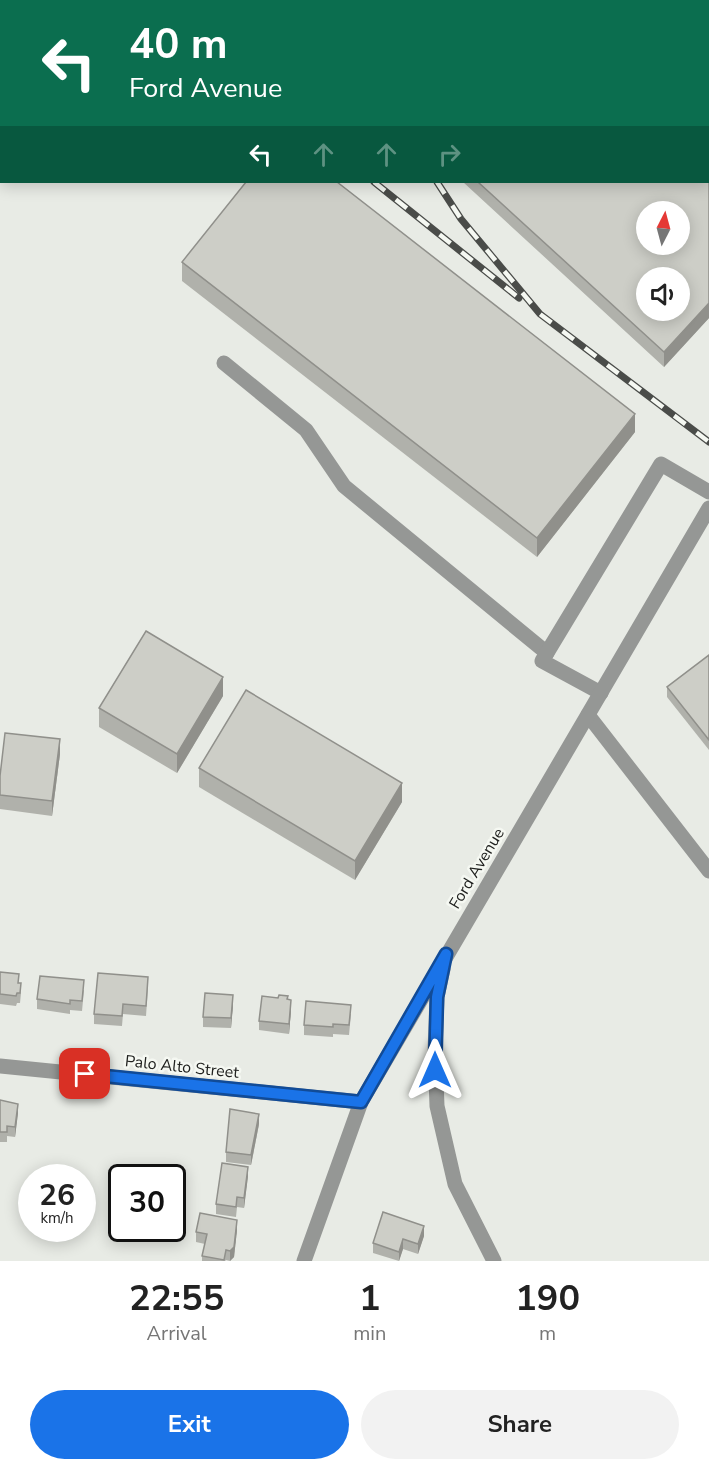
<!DOCTYPE html>
<style>
body{margin:0;font-family:"Nunito Sans",sans-serif;background:#f2f2f2;color:#222;height:100vh;display:flex;flex-direction:column;font-size:22px;white-space:nowrap}
*{box-sizing:border-box;margin:0}
p{font-size:20px;color:#767676}
.icon{flex:none;width:33px;height:33px;fill:none;stroke:currentColor;stroke-width:2;stroke-linecap:round;stroke-linejoin:round}
.map{position:relative;height:1261px;overflow:hidden}
.sheet{display:flex;flex-direction:column;background:#fff;flex:1}
.sheet>*{flex:none}
.hud{position:absolute;left:0px;top:0px;width:710px;height:183px;box-shadow:0 3px 15px #0003;background:#0b6e4f;color:#fff;overflow:hidden}
.needle{width:39px;rotate:6deg}
.controls{position:absolute;left:636px;top:201px;display:grid;gap:12px}
.controls a{display:grid;place-items:center;width:54px;height:54px;border-radius:50%;background:#fff;box-shadow:0 3px 15px #0003;font-size:30px}
.speed{position:absolute;left:18px;top:1164px;display:flex;gap:12px;font-size:30px;font-weight:700;text-align:center}
.speed>*{display:grid;place-content:center;width:78px;height:78px;border-radius:50%;background:#fff;box-shadow:0 3px 15px #0003;line-height:1}
.speed small{font-size:15px;font-weight:400}
.speed .limit{border:3px solid #111;border-radius:9px;background:#fff;color:#111}
.pin{position:absolute;display:grid;place-items:center;width:51px;height:51px;color:#fff;margin:-26px;border-radius:12px;box-shadow:0 3px 9px #0006}
.me{position:absolute;width:66px;margin:-33px;rotate:0deg;stroke-linejoin:round;filter:drop-shadow(0 0 4px #0008)}
.turn{display:flex;align-items:center;gap:21px;height:126px;padding:0 30px;font-size:27px}
.turn .icon{width:78px;height:78px;stroke-width:2.5}
.turn b{display:block;font-size:42px;line-height:51px}
.lanes{display:flex;align-items:center;height:57px;padding:0 30px;background:#0003;justify-content:center;gap:30px;direction:ltr}
.lanes .off{opacity:.35}
.eta{display:flex;justify-content:space-evenly;align-items:center;height:102px;text-align:center}
.eta b{font-size:36px;font-weight:700;line-height:42px}
.action{display:flex;gap:12px;margin-top:auto;padding:12px 30px}
.action a{flex:1;height:69px;border-radius:36px;background:#1a73e8;color:#fff;font-size:24px;font-weight:700;line-height:69px;text-align:center}
.action a+a{background:#f2f2f2;color:#222}
.map>svg:first-child{display:block}
.lines{fill:none;stroke-linecap:round;stroke-linejoin:round}
.minor{stroke:#959795;stroke-width:15}
.rail-casing{stroke:#4a4c49;stroke-width:7}
.rail{stroke:#f5f8f2;stroke-width:4.5;stroke-dasharray:14;stroke-linecap:butt}
.wall{fill:#b0b1ab}
.shaded-wall{fill:#90908b}
.building{fill:#cdcec7;stroke:#90908b;stroke-width:1.5;fill-rule:evenodd}
.route-casing{stroke:#114b97;stroke-width:15}
.route{stroke:#1a73e8;stroke-width:10}
.labels{text-anchor:middle;stroke-width:5;stroke-linejoin:round;paint-order:stroke}
.street-label{font-size:16px;fill:#212220;stroke:#f5f8f2}
</style>
<div class="map">
<svg width="709" height="1261" viewBox="0 0 709 1261">
<rect width="100%" height="100%" fill="#e8ebe5"/>
<g class="lines">
<g class="minor">
<polyline points="224,363 306,430 344,486 547,653"/>
<polyline points="601,693 542,661 661,464 709,492"/>
<polyline points="588,715 709,871"/>
<polyline points="443,969 437,997 435,1052 437,1106 455,1184 494,1261"/>
<polyline points="0,1066 361,1102"/>
<polyline points="304,1261 361,1102 709,508"/>
</g>
<g class="rail-casing">
<g id="rail">
<polyline points="141,0 143,2"/>
<polyline points="389,0 389,2"/>
<polyline points="374,182 519,298"/>
<polyline points="437,182 461,219 540,314 709,442"/>
</g>
</g>
<use href="#rail" class="rail"/>
</g>
<g class="wall">
<polygon points="709,23 709,318 664,367 463,182 708,182"/>
<polygon points="182,262 635,432 537,557 182,281"/>
<polygon points="709,655 709,750 667,697 667,687"/>
<polygon points="223,696 177,773 99,727 99,708"/>
<polygon points="60,754 52,816 0,809 0,776"/>
<polygon points="199,768 402,802 355,880 199,787"/>
<polygon points="0,972 19,983 21,993 20,1003 17,1003 16,1006 0,1004"/>
<polygon points="148,987 146,1016 123,1014 122,1026 94,1024 94,1014"/>
<polygon points="84,990 82,1011 70,1010 70,1014 37,1009 37,999"/>
<polygon points="288,999 291,1010 289,1034 259,1030 259,1021"/>
<polygon points="233,1005 231,1028 203,1027 203,1017"/>
<polygon points="351,1014 349,1035 333,1034 333,1037 304,1035 304,1025"/>
<polygon points="0,1100 18,1113 15,1137 7,1136 7,1142 0,1142"/>
<polygon points="259,1124 251,1165 226,1162 226,1152"/>
<polygon points="248,1176 244,1208 237,1207 236,1217 216,1214 216,1204"/>
<polygon points="237,1230 234,1257 230,1261 226,1260 225,1261 202,1261 202,1256 205,1244 196,1242 196,1232"/>
<polygon points="424,1236 418,1254 403,1249 399,1261 373,1253 373,1243"/>
</g>
<g class="shaded-wall">
<polygon points="709,303 709,318 664,367 664,352"/>
<polygon points="635,414 635,432 537,557 537,538"/>
<polygon points="223,677 223,696 177,773 177,754"/>
<polygon points="60,739 60,754 52,816 52,801"/>
<polygon points="402,783 402,802 355,880 355,861"/>
<polygon points="233,995 233,1005 231,1028 231,1018"/>
<polygon points="291,1000 291,1010 289,1034 289,1024"/>
<polygon points="18,1104 18,1113 15,1137 15,1127"/>
<polygon points="259,1114 259,1124 251,1165 251,1155"/>
<polygon points="248,1167 248,1176 244,1208 244,1198"/>
<polygon points="237,1220 237,1230 234,1257 230,1261 230,1251"/>
<polygon points="424,1226 424,1236 418,1254 418,1244"/>
<polygon points="403,1239 403,1249 399,1261 399,1252"/>
</g>
<g class="building">
<polygon points="534,0 684,0 685,2 532,2"/>
<path d="M708,23h1v280l-45,49 -186,-170h230zM646,212h34v32h-34zM646,278h34v32h-34z"/>
<polygon points="246,182 337,182 635,414 537,538 182,262"/>
<polygon points="146,631 223,677 177,754 99,708"/>
<polygon points="709,655 709,740 667,687"/>
<polygon points="246,690 402,783 355,861 199,768"/>
<polygon points="5,733 60,739 52,801 0,795 0,776"/>
<polygon points="0,972 19,974 18,983 21,983 20,993 17,993 16,996 0,994"/>
<polygon points="98,973 148,977 146,1006 123,1004 122,1016 94,1014"/>
<polygon points="40,976 84,980 82,1001 70,1000 70,1004 37,999"/>
<polygon points="205,993 233,995 231,1018 203,1017"/>
<polygon points="279,995 288,996 287,999 291,1000 289,1024 259,1021 262,996 278,998"/>
<polygon points="306,1001 351,1005 349,1025 333,1024 333,1027 304,1025"/>
<polygon points="0,1100 18,1104 15,1127 7,1126 7,1132 0,1132"/>
<polygon points="230,1109 259,1114 251,1155 226,1152"/>
<polygon points="222,1163 248,1167 244,1198 237,1197 236,1207 216,1204"/>
<polygon points="383,1212 424,1226 418,1244 403,1239 399,1252 373,1243"/>
<polygon points="200,1213 237,1220 234,1247 230,1251 226,1250 224,1260 202,1256 207,1234 196,1232"/>
</g>
<g class="lines">
<g class="route-casing">
<polyline id="route" points="85,1074 361,1102 446,954 437,997 435,1070"/>
</g>
<use href="#route" class="route"/>
</g>
<g class="labels">
<g class="street-label">
<text transform="translate(476 868) rotate(-59)" y="6">Ford Avenue</text>
<text transform="translate(182 1066) rotate(6)" y="6">Palo Alto Street</text>
</g>
</g>
</svg>
<div class="controls">
<a><svg class="needle" viewBox="-14 -14 28 28"><path d="M0-13l5 13h-10z" fill="#e53935"/><path d="M0 13l5-13h-10z" fill="#767676"/></svg></a>
<a><svg class="icon" aria-label="sound" viewBox="0 0 24 24"><path d="M4 9h4l5-4v14l-5-4H4zM17 9q2 3 0 6"/></svg></a>
</div>
<div class="speed"><div>26<small>km/h</small></div><div class="limit">30</div></div>
<div class="pin" style="left:85px;top:1074px;background:#d93025"><svg class="icon" aria-label="arrive" viewBox="0 0 24 24"><path d="M6 21V4h12l-3 4 3 4H6"/></svg></div>
<svg class="me" style="left:435px;top:1070px" viewBox="-20 -20 40 40"><path d="M0-17L14 15 0 8-14 15z" fill="#1a73e8" stroke="#fff" stroke-width="4"/></svg>
<div class="hud">
<div class="turn"><svg class="icon" aria-label="left" viewBox="0 0 24 24"><path d="M17 20v-9H6M10 6l-5 5 5 5"/></svg><div><b>40 m</b>Ford Avenue</div></div>
<div class="lanes"><svg class="icon" aria-label="left" viewBox="0 0 24 24"><path d="M17 20v-9H6M10 6l-5 5 5 5"/></svg><svg class="icon off" aria-label="ahead" viewBox="0 0 24 24"><path d="M12 20V5M6 11l6-6 6 6"/></svg><svg class="icon off" aria-label="ahead" viewBox="0 0 24 24"><path d="M12 20V5M6 11l6-6 6 6"/></svg><svg class="icon off" aria-label="right" viewBox="0 0 24 24"><path d="M7 20v-9h11M14 6l5 5-5 5"/></svg></div>
</div>
</div>
<section class="sheet">
<div class="eta">
<div><b>22:55</b><p>Arrival</p></div>
<div><b>1</b><p>min</p></div>
<div><b>190</b><p>m</p></div>
</div>
<div class="action"><a>Exit</a><a>Share</a></div>
</section>
